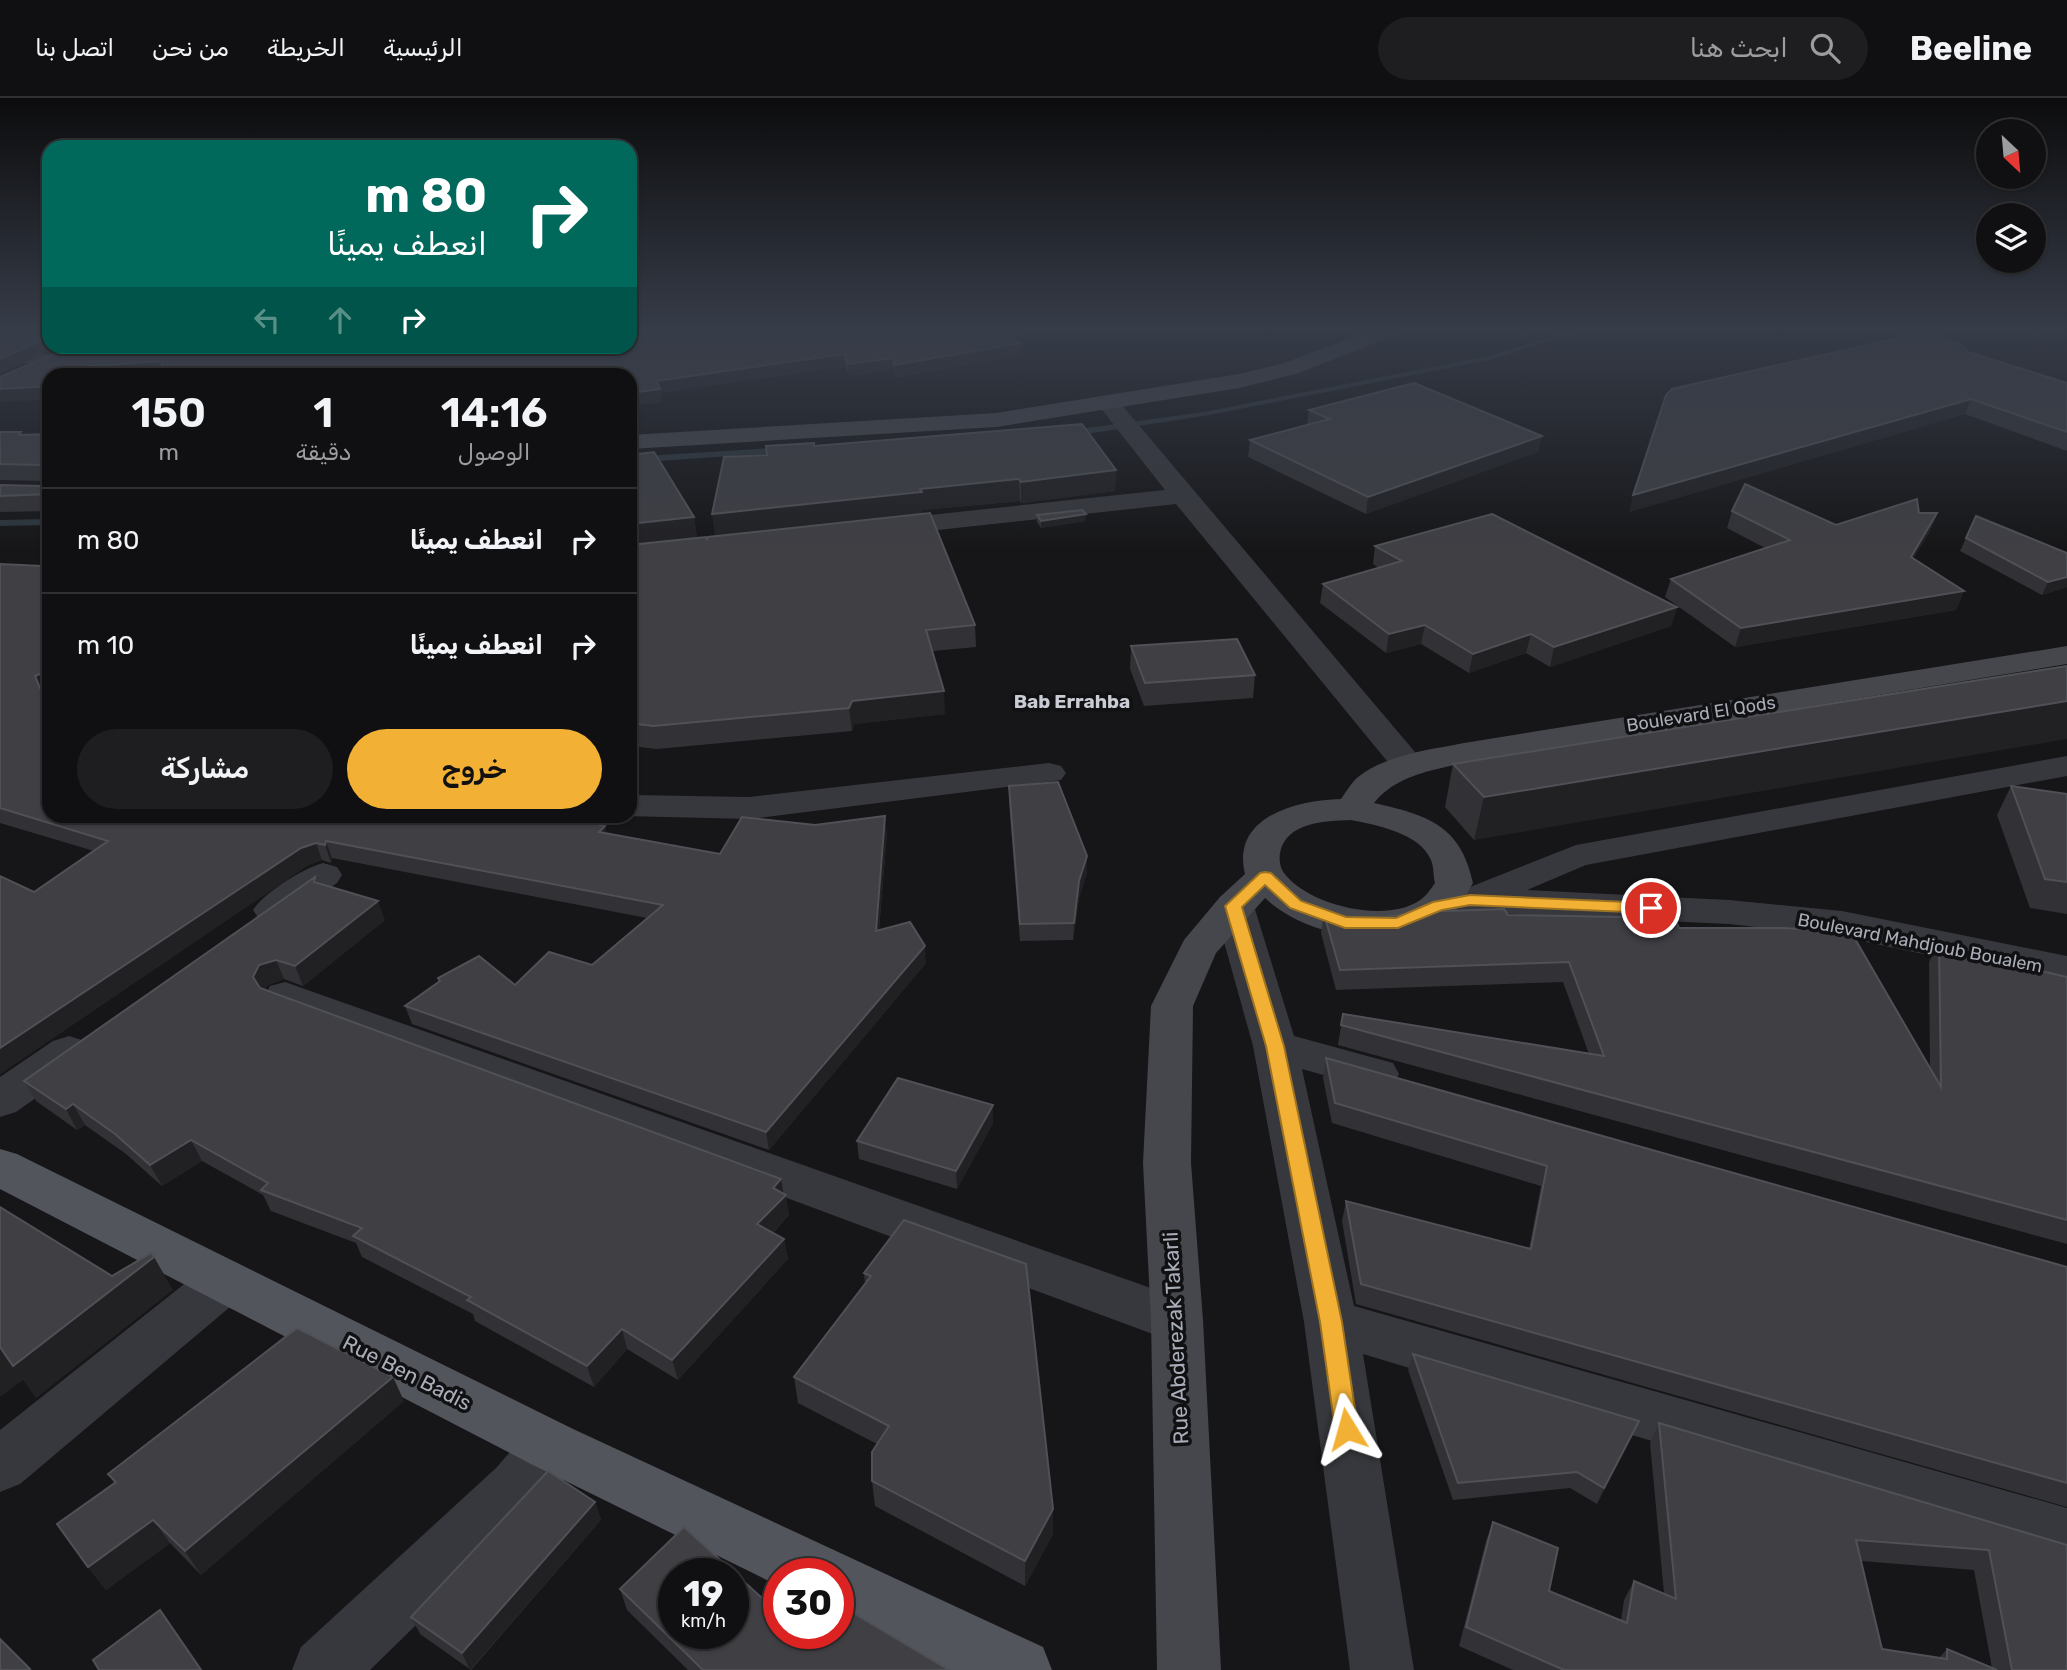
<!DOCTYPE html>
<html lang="ar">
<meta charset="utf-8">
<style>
body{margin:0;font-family:Rubik,"Noto Naskh Arabic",sans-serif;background:#1e1e20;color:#f1f3f6;direction:rtl;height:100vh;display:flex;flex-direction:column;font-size:26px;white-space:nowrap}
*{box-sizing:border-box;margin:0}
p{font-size:23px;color:#9c9d9f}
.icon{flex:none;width:38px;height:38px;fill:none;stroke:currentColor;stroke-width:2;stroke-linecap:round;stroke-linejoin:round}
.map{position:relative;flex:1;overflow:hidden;direction:ltr}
.side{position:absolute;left:42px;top:270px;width:595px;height:455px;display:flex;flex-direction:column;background:#101012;border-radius:21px;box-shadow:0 2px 5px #0004,0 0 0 2px #303032;direction:rtl}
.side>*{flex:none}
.guide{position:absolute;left:42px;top:42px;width:595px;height:214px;border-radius:21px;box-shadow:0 2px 5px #0004,0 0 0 2px #303032;direction:rtl;background:#00695c;color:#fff;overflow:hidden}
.needle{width:46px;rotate:154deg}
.fabs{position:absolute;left:1976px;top:21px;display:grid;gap:14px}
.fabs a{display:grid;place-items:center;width:70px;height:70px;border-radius:50%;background:#101012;box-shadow:0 2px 5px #0004,0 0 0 2px #303032;font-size:35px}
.speed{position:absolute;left:658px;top:1460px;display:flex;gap:14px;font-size:35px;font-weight:700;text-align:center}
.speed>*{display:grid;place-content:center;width:91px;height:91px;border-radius:50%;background:#101012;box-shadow:0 2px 5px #0004,0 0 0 2px #303032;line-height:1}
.speed small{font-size:18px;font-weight:400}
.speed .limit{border:10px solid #d22;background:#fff;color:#111}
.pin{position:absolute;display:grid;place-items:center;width:60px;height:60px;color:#fff;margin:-30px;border:4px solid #fff;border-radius:50%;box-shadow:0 2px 7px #0007}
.me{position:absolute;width:77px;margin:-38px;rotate:352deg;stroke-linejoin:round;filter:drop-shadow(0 0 5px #0008)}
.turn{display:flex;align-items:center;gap:24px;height:147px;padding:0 35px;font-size:32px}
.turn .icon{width:91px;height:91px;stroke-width:2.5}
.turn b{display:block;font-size:49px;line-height:60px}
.lanes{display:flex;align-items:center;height:66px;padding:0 35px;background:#0003;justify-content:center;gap:35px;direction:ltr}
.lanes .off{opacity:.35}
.eta{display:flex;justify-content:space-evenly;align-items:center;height:119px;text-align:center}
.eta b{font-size:42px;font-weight:600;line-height:49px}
.primary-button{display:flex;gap:14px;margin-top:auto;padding:14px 35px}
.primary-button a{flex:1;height:80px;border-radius:42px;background:#f2b134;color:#111;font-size:28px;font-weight:600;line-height:80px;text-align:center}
.primary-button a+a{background:#1e1e20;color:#f1f3f6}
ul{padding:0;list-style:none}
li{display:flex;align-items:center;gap:21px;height:105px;padding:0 35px;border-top:2px solid #303032}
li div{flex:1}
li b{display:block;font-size:26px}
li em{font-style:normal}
header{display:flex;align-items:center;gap:42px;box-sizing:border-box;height:98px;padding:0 35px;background:#101012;border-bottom:2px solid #303032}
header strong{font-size:33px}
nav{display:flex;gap:38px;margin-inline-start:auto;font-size:24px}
.search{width:490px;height:63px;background:#1e1e20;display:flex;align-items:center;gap:18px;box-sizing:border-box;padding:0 24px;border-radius:38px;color:#9c9d9f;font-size:26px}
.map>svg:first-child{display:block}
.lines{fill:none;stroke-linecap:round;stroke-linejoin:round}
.stream{fill:#2c353c;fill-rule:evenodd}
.street{fill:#37383d;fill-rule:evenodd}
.secondary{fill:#45474d;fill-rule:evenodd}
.primary{fill:#53555c;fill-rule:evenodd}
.wall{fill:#323236;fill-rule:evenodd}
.shaded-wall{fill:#212124}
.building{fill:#3f3f44;stroke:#4f5156;stroke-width:2;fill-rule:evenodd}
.route{fill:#f2b134;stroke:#9d7322;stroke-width:2}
.labels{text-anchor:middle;stroke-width:7;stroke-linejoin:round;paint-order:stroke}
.street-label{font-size:18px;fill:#a8adb8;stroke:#111113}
.neighbourhood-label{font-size:19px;font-weight:bold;fill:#c9ccd4;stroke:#111113}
.near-street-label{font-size:21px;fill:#a8adb8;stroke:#111113}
</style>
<header>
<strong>Beeline</strong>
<div class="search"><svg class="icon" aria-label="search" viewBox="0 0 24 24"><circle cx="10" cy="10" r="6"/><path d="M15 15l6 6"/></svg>ابحث هنا</div>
<nav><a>الرئيسية</a><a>الخريطة</a><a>من نحن</a><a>اتصل بنا</a></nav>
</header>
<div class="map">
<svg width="2067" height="1572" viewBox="0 0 2067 1572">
<rect width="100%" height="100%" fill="#161618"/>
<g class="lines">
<g class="stream">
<polygon points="1570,233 1580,233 1489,262 1204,318 1072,338 1068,335 1072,332 1204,314 1488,258"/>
<polygon points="786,349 790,352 789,354 630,365 630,359"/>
<polygon points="49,421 49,427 0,428 0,422"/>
</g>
<g class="street">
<polygon points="0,249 51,257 58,259 62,263 58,267 51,269 0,261"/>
<polygon points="1107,297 1115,299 1420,660 1425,667 1420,674 1408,677 1396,674 1176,406 883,438 874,436 870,430 874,424 883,422 1165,392 1096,304 1099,299"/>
<polygon points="2067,658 2067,678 1586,767 1527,792 1729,802 1842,813 2067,858 2067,886 1842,839 1729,826 1470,814 1438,820 1424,817 1418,808 1424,799 1465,791 1576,747"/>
<polygon points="1049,665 1061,668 1066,675 1061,682 749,721 625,718 630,718 630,697 749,699"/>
<path d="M323,765l14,4 5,8 -5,8c-24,17 -48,44 -78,36l-6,-9c12,-18 49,-41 70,-47z"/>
<polygon points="1234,796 1248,799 1254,808 1294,938 1393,965 1399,976 1393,987 1377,992 1302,971 1354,1208 2067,1410 2067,1468 1363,1256 1414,1572 1350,1572 1304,1224 1253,948 1214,808 1220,799"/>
<polygon points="285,884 1196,1206 1203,1222 1196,1238 1177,1244 1158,1238 270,908 264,898 270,888"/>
<polygon points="69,938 85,943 91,954 85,965 16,1014 0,1019 0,979 53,943"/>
<polygon points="225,1162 243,1168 251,1183 243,1198 20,1386 0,1394 0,1332 207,1168"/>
<polygon points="551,1322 571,1330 580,1348 571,1366 538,1408 370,1572 292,1572 301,1549 496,1370 531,1330"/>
</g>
<g class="secondary">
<polygon points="1370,233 1398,233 1395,237 1299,275 1239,290 996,329 630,351 630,337 996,315 1239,276 1284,265"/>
<path d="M2067,548v18l-603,99c-32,7 -69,13 -90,40 53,12 87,22 99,80 -6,9 -12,24 -21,31 -5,5 -14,7 -20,9 -53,23 -124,15 -167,-25l-49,55 -23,53 -2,157 12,157 18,350h-64l-6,-350 -8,-157 8,-157 33,-66 36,-43 25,-23c-14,-57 51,-74 96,-75 5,-7 11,-17 17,-22 30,-23 71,-27 106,-34zM1351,722c25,5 69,13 80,40 3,7 2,15 4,23 -3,4 -6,9 -10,13 -31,30 -116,11 -141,-23 -4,-5 -5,-14 -4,-20 6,-31 45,-32 71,-33z"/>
</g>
<polygon class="primary" points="0,1051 17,1056 571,1330 1043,1549 1052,1572 950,1572 838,1517 838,1475 779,1475 779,1488 531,1366 0,1091"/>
</g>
<g class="wall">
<polygon points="630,233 1001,233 1021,245 1021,257 895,280 894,272 849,278 845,268 661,295 662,304 630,308 630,276 161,276 162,275 146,276 49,276 49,301 0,304 0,279 72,248 630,248"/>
<polygon points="1968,254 2067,285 2067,353 1965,316 1629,414"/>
<polygon points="1309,312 1542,338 1538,354 1366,416 1248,359 1250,342 1307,327"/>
<polygon points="0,334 22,337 49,336 49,413 0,414 0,387 42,388 45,386 45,383 0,382"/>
<polygon points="814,348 1116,372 1115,393 1021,405 1020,403 922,412 923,416 975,527 976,549 933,553 945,616 854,626 852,633 657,651 630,648 630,357 694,419 697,440 707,441 715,438"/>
<polygon points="1732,413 1836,427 1919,415 1937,415 1930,433 1913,461 1964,493 1956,512 1735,549 1665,499 1671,481 1765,450 1727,430"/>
<polygon points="1037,417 1085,423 1041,430 1037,424"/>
<polygon points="1966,440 2067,455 2067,489 2042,497 1960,453"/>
<polygon points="1375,448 1677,509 1671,528 1550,569 1526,555 1469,575 1421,546 1386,555 1320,505 1323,486 1379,470 1373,466"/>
<polygon points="49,456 49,591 43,594 49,718 607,735 720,756 887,734 879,832 926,865 769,1052 412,926 405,908 439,884 438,880 515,887 592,867 647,820 332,760 331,765 322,762 308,767 0,976 0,778 34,794 94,753 0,725 0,466 42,468 45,465"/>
<polygon points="1131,548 1255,577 1253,600 1144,608 1130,571"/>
<polygon points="2067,568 1474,742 1445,709 1453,666"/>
<polygon points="1009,688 1087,775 1079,800 1073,842 1020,843 1009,704"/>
<polygon points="2011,688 2067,696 2067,816 2030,810 1997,717"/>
<polygon points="318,785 385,822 303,888 284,881 268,887 265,892 784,1096 789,1117 773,1135 784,1141 788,1161 678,1282 627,1251 594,1289 475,1223 473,1216 362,1159 356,1145 271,1113 263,1097 202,1063 162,1088 126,1056 85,1027 77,1032 36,1003 24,983"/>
<polygon points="1324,816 1371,821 1508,817 1679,830 1930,970 1929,864 1939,844 1985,860 2067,879 2067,1146 1338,947 1343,916 1589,956 1563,884 1336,892 1321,835"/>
<polygon points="1326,960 2067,1169 2067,1409 1356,1206 1342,1123 1346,1103 1529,1151 1541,1088 1332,1025 1323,980"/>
<polygon points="993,1007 993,1025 957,1091 859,1061 857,1043"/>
<polygon points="904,1122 1053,1436 1025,1488 875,1408 872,1383 877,1346 798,1305 794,1279 865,1186 864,1175"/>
<polygon points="1413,1256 1639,1323 1597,1406 1570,1390 1453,1402 1408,1272"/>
<polygon points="404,1303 201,1477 170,1445 106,1492 88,1469 114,1385 108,1376"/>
<path d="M1659,1325l408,122v125h-554l-54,-24 27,-105 7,-19 56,69 72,29 3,-20 10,-19 30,12 -14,-150zM1861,1463l113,9 18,98 -45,-19 -8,9 -57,-9z"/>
<polygon points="595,1404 601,1422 471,1572 420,1536 411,1519"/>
<polygon points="620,1491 772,1509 949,1572 688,1572 627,1512"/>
</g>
<g class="shaded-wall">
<polygon points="49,239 49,248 58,248 0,275 0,261"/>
<polygon points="1021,245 1021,257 895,280 894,267"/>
<polygon points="844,256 845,268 661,295 662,304 630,308 630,295 656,283"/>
<polygon points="893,260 894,272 849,278 848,266"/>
<polygon points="162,263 167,275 146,276 72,276 78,269"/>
<polygon points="284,269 304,269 306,276 218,276"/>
<polygon points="49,288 49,301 0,304 0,291"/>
<polygon points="1971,301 1965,316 1629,414 1633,397"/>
<polygon points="1542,338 1538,354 1366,416 1368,399"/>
<polygon points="1116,372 1115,393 1021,405 1021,384"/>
<polygon points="1019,381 1020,403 922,412 923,416 715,438 712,416 920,391"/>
<polygon points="1937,415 1930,433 1903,477 1911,459"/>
<polygon points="1086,416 1085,423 1041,430 1041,423"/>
<polygon points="694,419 697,440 630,447 630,426"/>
<polygon points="2067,479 2067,489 2042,497 2048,484"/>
<polygon points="1964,493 1956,512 1735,549 1741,530"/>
<polygon points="1677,509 1671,528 1550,569 1554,549"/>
<polygon points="1425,527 1421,546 1386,555 1389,536"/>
<polygon points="1531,536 1526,555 1469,575 1473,556"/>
<polygon points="49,572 49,591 43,594 49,612 35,578"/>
<polygon points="944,593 945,616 854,626 852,633 849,610 852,603"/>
<polygon points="2067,603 2067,641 1474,742 1484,699"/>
<polygon points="885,718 887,734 877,851 876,833"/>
<polygon points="605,728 609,745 599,734"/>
<polygon points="326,743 332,760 331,765 325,747"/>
<polygon points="316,745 322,762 308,767 0,976 0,950 301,750"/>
<polygon points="1087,758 1087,775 1079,800 1073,842 1074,825 1079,783"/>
<polygon points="378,803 385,822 303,888 295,868"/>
<polygon points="925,848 926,865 769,1052 766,1034"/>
<polygon points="276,862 284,881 268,887 262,899 253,879 259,867"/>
<polygon points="73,1006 85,1027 77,1032 66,1011"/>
<polygon points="993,1007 993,1025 957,1091 956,1073"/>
<polygon points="191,1042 202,1063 162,1088 150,1067"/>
<polygon points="781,1081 784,1098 786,1097 789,1117 761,1147 757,1126 773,1090"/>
<polygon points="784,1141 788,1161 678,1282 672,1262"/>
<polygon points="154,1159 173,1192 36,1300 23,1282 0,1299 0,1249"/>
<polygon points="622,1231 627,1251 594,1289 587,1268"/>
<polygon points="393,1279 404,1303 201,1477 185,1453"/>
<polygon points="1639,1323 1631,1340 1597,1406 1604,1390"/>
<polygon points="595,1404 601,1422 470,1572 462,1555"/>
<polygon points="1053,1411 1053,1436 1025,1488 1025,1463"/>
<polygon points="153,1422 170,1445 106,1492 88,1469"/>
<polygon points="160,1512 178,1536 203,1572 201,1572"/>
</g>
<g class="building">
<polygon points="0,233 49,233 49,239 0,261"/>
<polygon points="630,233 1001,233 1021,245 894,267 893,260 848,266 844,256 656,283 660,291 630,295 630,276 466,276 460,269 459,276 305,276 304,269 284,272 284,269 218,276 161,276 162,263 78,269 72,276 49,276 49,288 0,291 0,279 72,248 630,248"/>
<polygon points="1924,234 1962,247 1968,254 2067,285 2067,334 1971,301 1633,397 1666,297 1672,291"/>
<polygon points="1414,285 1542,338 1368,399 1250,342 1330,321 1309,312"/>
<polygon points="1082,326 1116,372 1021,384 1019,381 920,391 922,394 712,416 724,359 767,357 766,348 814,345 814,348"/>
<polygon points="0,334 21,334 19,337 49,336 49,351 43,355 49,356 49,396 0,398 0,387 42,388 45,386 45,370 42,367 0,366"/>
<polygon points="654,354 694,419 630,426 630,357"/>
<polygon points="1745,386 1836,427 1917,401 1919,415 1937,415 1911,459 1964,493 1741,530 1671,481 1790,442 1732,413"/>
<polygon points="1082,412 1086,416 1041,423 1037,417"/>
<polygon points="930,415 975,527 926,532 944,593 852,603 849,610 653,628 630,625 630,447 706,439 707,441 708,439"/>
<polygon points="1492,416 1677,509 1554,549 1531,536 1473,556 1425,527 1389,536 1323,486 1402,463 1375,448"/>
<polygon points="1976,418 2067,455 2067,479 2048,484 1966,440"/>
<polygon points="45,455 49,456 49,572 35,578 48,610 49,610 49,718 562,718 605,728 599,734 720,756 742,719 815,727 885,718 876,833 910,824 925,848 766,1034 405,908 440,883 438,880 479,858 515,887 549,854 592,867 663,807 326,743 325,747 316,745 301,750 0,950 0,778 34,794 108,743 0,710 0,466 42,468 45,465"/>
<polygon points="1237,541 1255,577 1145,585 1131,548"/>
<polygon points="2067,568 2067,603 1484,699 1453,666"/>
<polygon points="1058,684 1087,758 1079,783 1074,825 1020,826 1009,688"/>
<polygon points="2011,688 2067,696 2067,784 2045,781"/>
<polygon points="315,779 314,784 378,803 295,868 276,862 259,867 253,879 260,890 781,1081 773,1090 786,1097 757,1126 784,1141 672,1262 622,1231 587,1268 467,1202 471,1199 353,1138 362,1130 261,1092 268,1085 191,1042 150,1067 115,1036 73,1006 66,1011 24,983"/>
<polygon points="1504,811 1508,817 1675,820 1679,830 1783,830 1851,834 1941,989 1939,844 1985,856 1985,860 2067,879 2067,1122 1341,927 1343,916 1604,958 1569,864 1340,872 1324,816 1371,821 1420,814"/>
<polygon points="1326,960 2067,1169 2067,1385 1361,1186 1346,1103 1531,1151 1547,1068 1335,1005"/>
<polygon points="898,980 993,1007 956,1073 857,1043"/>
<polygon points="0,1109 112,1178 151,1155 154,1159 13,1268 0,1249"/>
<polygon points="904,1122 1026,1166 1053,1411 1025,1463 872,1383 872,1354 889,1328 794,1279 871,1178 864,1175"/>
<polygon points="297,1230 393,1279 185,1453 153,1422 88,1469 57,1426 116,1384 108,1376"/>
<polygon points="1413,1256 1639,1323 1604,1390 1577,1374 1458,1385"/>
<polygon points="1659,1325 2067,1447 2067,1572 2012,1572 1989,1452 1856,1442 1882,1551 1947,1561 1947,1551 1997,1572 1564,1572 1466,1529 1493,1424 1558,1450 1549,1493 1627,1525 1634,1483 1676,1501"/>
<polygon points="548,1373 595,1404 462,1555 411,1519"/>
<path d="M684,1429l88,80 7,-10v36h59v-29l111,66h-246l-83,-81zM674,1475h59v60h-59z"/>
<polygon points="160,1512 201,1572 99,1572 93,1562"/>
<polygon points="0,1541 30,1571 28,1572 0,1572"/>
</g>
<linearGradient id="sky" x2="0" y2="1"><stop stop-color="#0c0c0d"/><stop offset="0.51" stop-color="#363c48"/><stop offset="1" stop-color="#363c48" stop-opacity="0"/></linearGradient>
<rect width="2067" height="453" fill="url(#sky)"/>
<polygon class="route" points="1265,774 1271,775 1301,803 1346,819 1396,820 1433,804 1470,797 1651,805 1659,810 1651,815 1470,807 1442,812 1398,830 1345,830 1290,810 1265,787 1242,809 1284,948 1342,1224 1358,1331 1355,1339 1347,1342 1338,1339 1335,1331 1320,1224 1266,948 1225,808 1260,775"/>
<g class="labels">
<g class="street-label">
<text transform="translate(1701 616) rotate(-9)" y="6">Boulevard El Qods</text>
<text transform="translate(1920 845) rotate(11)" y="6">Boulevard Mahdjoub Boualem</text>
</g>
<g class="neighbourhood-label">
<text x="1072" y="610">Bab Errahba</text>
</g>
<g class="near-street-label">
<text transform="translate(1176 1240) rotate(-93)" y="7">Rue Abderezak Takarli</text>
<text transform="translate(407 1275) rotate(27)" y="7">Rue Ben Badis</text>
</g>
</g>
</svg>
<div class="fabs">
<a><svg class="needle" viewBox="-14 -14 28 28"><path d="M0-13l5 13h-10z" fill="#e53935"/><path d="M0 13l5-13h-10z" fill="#9c9d9f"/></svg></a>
<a><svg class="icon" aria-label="layers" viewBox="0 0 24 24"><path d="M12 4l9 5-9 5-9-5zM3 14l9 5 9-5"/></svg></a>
</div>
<div class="speed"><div>19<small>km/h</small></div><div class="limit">30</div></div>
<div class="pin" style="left:1651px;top:810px;background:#d93025"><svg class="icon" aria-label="arrive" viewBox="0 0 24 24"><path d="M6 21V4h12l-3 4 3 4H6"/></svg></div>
<svg class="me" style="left:1347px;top:1331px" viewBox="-20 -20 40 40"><path d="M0-17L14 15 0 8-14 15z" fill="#f2b134" stroke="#fff" stroke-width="4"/></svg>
<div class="guide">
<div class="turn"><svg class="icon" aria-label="right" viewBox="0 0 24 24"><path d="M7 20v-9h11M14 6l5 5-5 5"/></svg><div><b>80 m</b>انعطف يمينًا</div></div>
<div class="lanes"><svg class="icon off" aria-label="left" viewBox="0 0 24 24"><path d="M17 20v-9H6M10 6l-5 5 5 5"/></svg><svg class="icon off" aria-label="ahead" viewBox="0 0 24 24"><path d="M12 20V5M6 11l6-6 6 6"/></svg><svg class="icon" aria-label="right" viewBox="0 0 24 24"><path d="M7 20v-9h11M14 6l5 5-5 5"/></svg></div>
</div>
<section class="side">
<div class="eta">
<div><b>14:16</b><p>الوصول</p></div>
<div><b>1</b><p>دقيقة</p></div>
<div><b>150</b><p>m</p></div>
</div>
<ul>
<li><svg class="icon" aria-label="right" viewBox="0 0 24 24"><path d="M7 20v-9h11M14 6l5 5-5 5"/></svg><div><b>انعطف يمينًا</b></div><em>80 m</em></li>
<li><svg class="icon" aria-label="right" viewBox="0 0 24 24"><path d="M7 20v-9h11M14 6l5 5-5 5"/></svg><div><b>انعطف يمينًا</b></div><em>10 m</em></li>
</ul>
<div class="primary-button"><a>خروج</a><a>مشاركة</a></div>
</section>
</div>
